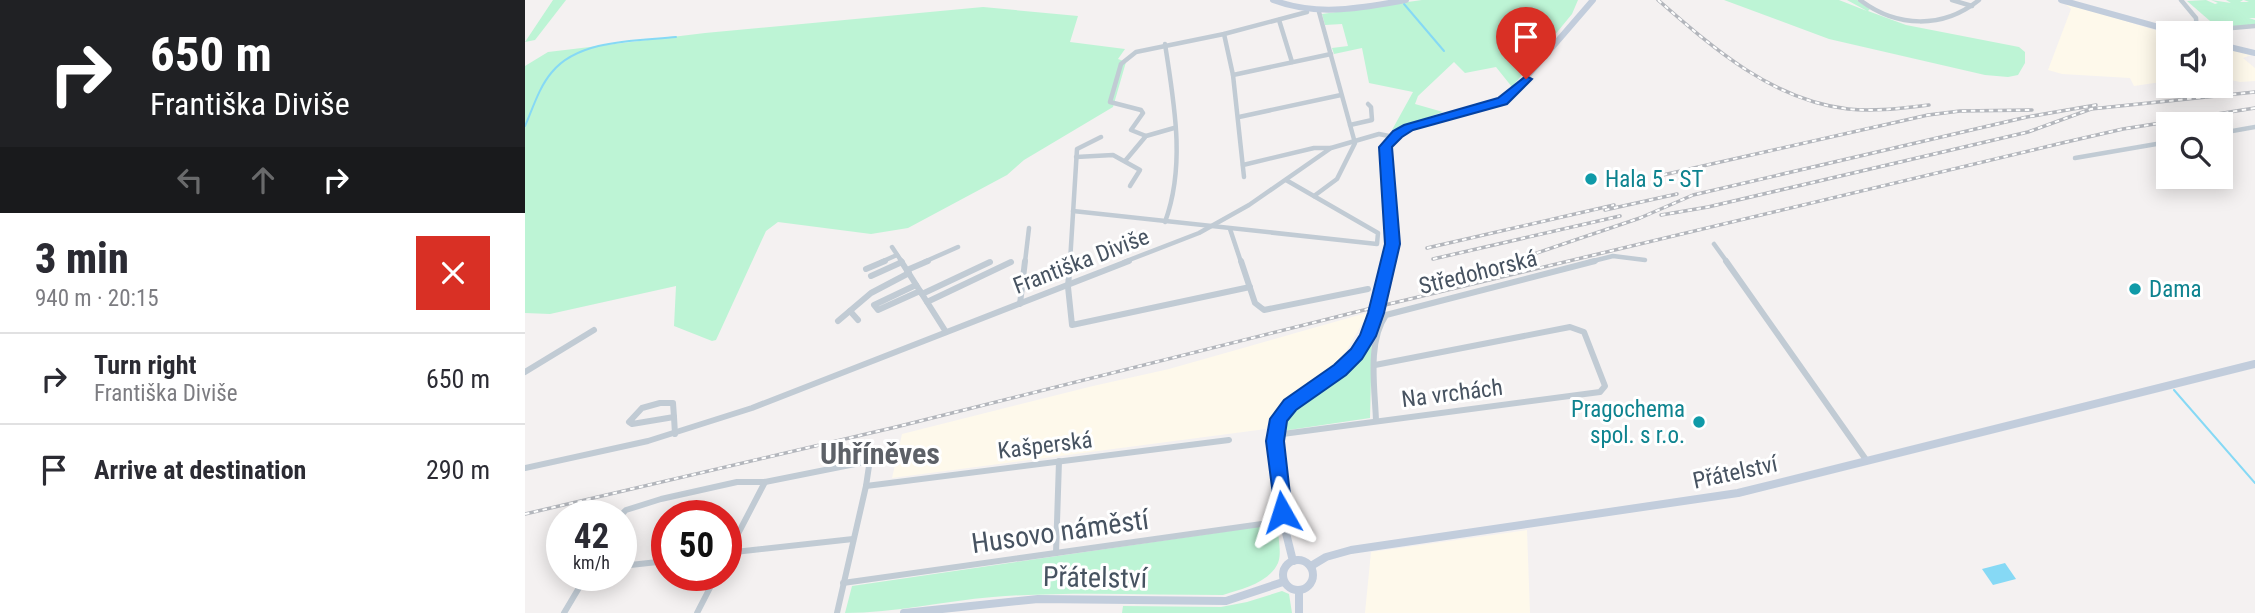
<!DOCTYPE html>
<meta charset="utf-8">
<style>
body{margin:0;font-family:"Roboto Condensed",sans-serif;background:#f2f2f3;color:#2b2b33;height:100vh;display:flex;flex-direction:column;font-size:26px;white-space:nowrap}
*{box-sizing:border-box;margin:0}
p{font-size:23px;color:#7c7c81}
.icon{flex:none;width:38px;height:38px;fill:none;stroke:currentColor;stroke-width:2;stroke-linecap:round;stroke-linejoin:round}
.map{position:relative;flex:1;overflow:hidden}
.panel{display:flex;flex-direction:column;background:#fff;width:525px}
.panel>*{flex:none}
.hud{background:#202124;color:#fff;overflow:hidden}
.fabs{position:absolute;left:1631px;top:21px;display:grid;gap:14px}
.fabs a{display:grid;place-items:center;width:77px;height:77px;border-radius:0px;background:#fff;box-shadow:0 4px 18px #0003;font-size:35px}
.speed{position:absolute;left:21px;top:500px;display:flex;gap:14px;font-size:35px;font-weight:700;text-align:center}
.speed>*{display:grid;place-content:center;width:91px;height:91px;border-radius:50%;background:#fff;box-shadow:0 4px 18px #0003;line-height:1}
.speed small{font-size:18px;font-weight:400}
.speed .limit{border:10px solid #d22;background:#fff;color:#111}
.pin{position:absolute;display:grid;place-items:center;width:60px;height:60px;color:#fff;margin:-72px -30px;border-radius:50% 50% 50% 0;rotate:-45deg;box-shadow:0 0 7px #0007}
.pin .icon{rotate:45deg}
.me{position:absolute;width:77px;margin:-38px;rotate:354deg;stroke-linejoin:round;filter:drop-shadow(0 0 5px #0008)}
.turn{display:flex;align-items:center;gap:24px;height:147px;padding:0 35px;font-size:32px}
.turn .icon{width:91px;height:91px;stroke-width:2.5}
.turn b{display:block;font-size:49px;line-height:60px}
.lanes{display:flex;align-items:center;height:66px;padding:0 35px;background:#0003;justify-content:center;gap:35px;direction:ltr}
.lanes .off{opacity:.35}
.round{display:grid;place-items:center;flex:none;width:74px;height:74px;border-radius:0px;background:#f2f2f3}
.headline{display:flex;align-items:center;justify-content:space-between;height:119px;padding:0 35px}
h1{font-size:42px;font-weight:800;line-height:52px}
ul{padding:0;list-style:none}
li{display:flex;align-items:center;gap:21px;height:91px;padding:0 35px;border-top:2px solid #e1e1e2}
li div{flex:1}
li b{display:block;font-size:26px}
li em{font-style:normal}
main{display:flex;flex:1;min-height:0}
.map>svg:first-child{display:block}
.commercial{fill:#fef9eb}
.green{fill:#bdf4d5}
.water{fill:#86d9f5}
.lines{fill:none;stroke-linecap:round;stroke-linejoin:round}
.stream{stroke:#86d9f5;stroke-width:2}
.street-far1{stroke:#c1cbd4;stroke-width:4.5}
.street{stroke:#c1cbd4;stroke-width:6}
.secondary-far1{stroke:#c2cddc;stroke-width:6}
.secondary{stroke:#c2cddc;stroke-width:8}
.rail-casing{stroke:#b3b6bc;stroke-width:3.5}
.rail{stroke:#fff;stroke-width:2;stroke-dasharray:4.5;stroke-linecap:butt}
.route{fill:#0765f8;stroke:#0542a1;stroke-width:2}
.culture-dot{fill:#0f9aa8;stroke:#fff;stroke-width:2.5}
.labels{text-anchor:middle;stroke-width:6;stroke-linejoin:round;paint-order:stroke}
.culture-label{font-size:23px;fill:#0d838f;stroke:#fff;text-anchor:start}
.street-label{font-size:23px;fill:#475361;stroke:#fff}
.near-street-label{font-size:28px;fill:#475361;stroke:#fff}
.district-label{font-size:30px;font-weight:bold;fill:#5d6167;stroke:#fff}
</style>
<main>
<section class="panel">
<div class="hud">
<div class="turn"><svg class="icon" aria-label="right" viewBox="0 0 24 24"><path d="M7 20v-9h11M14 6l5 5-5 5"/></svg><div><b>650 m</b>Františka Diviše</div></div>
<div class="lanes"><svg class="icon off" aria-label="left" viewBox="0 0 24 24"><path d="M17 20v-9H6M10 6l-5 5 5 5"/></svg><svg class="icon off" aria-label="ahead" viewBox="0 0 24 24"><path d="M12 20V5M6 11l6-6 6 6"/></svg><svg class="icon" aria-label="right" viewBox="0 0 24 24"><path d="M7 20v-9h11M14 6l5 5-5 5"/></svg></div>
</div>
<div class="headline"><div><h1>3 min</h1><p>940 m · 20:15</p></div><a class="round" style="background:#d93025;color:#fff"><svg class="icon" aria-label="close" viewBox="0 0 24 24"><path d="M6 6l12 12M18 6L6 18"/></svg></a></div>
<ul>
<li><svg class="icon" aria-label="right" viewBox="0 0 24 24"><path d="M7 20v-9h11M14 6l5 5-5 5"/></svg><div><b>Turn right</b><p>Františka Diviše</p></div><em>650 m</em></li>
<li><svg class="icon" aria-label="arrive" viewBox="0 0 24 24"><path d="M6 21V4h12l-3 4 3 4H6"/></svg><div><b>Arrive at destination</b></div><em>290 m</em></li>
</ul>
</section>
<div class="map">
<svg width="1730" height="613" viewBox="0 0 1730 613">
<rect width="100%" height="100%" fill="#f4f1f1"/>
<g class="commercial">
<polygon points="1538,2 1643,34 1643,81 1609,86 1605,78 1537,74 1523,70 1546,9"/>
<polygon points="1696,47 1726,55 1718,58 1730,68 1730,81 1715,82 1696,78"/>
<polygon points="841,313 841,317 819,355 745,418 741,429 367,478 377,434 568,386 644,369"/>
<polygon points="1002,530 1005,613 840,613 846,552"/>
</g>
<g class="green">
<polygon points="28,0 41,0 10,40 0,42"/>
<polygon points="897,0 1053,0 1047,14 987,87 971,67 940,73 929,62 893,96 890,104 918,112 867,130 888,92 844,83 837,48 809,54 807,48 823,46 817,24 800,25 797,14"/>
<polygon points="1199,0 1314,0 1342,11 1322,0 1332,0 1345,9 1343,11 1381,25 1494,47 1500,52 1500,63 1493,75 1483,77 1460,75 1304,39"/>
<polygon points="1681,0 1690,4 1693,3 1686,0 1706,3 1701,0 1718,0 1715,2 1724,2 1719,0 1730,0 1730,18 1724,18 1730,20 1730,25 1692,27 1662,1"/>
<polygon points="458,7 553,16 545,42 600,49 593,59 601,62 588,107 499,160 482,175 383,228 346,234 253,222 241,231 191,340 187,341 149,326 151,286 25,314 0,313 0,66 23,52 40,50 180,33"/>
<path d="M847,339l-2,79 -88,13c5,-29 39,-42 61,-59 12,-9 21,-21 29,-33z"/>
<path d="M752,524c1,11 5,29 1,39 -9,20 -36,26 -55,32 -76,0 -154,-4 -230,2 -49,4 -98,16 -148,16l7,-27z"/>
<polygon points="757,591 764,594 767,613 597,613 598,606 696,607 722,602"/>
</g>
<polygon class="water" points="1480,563 1491,579 1468,585 1457,569"/>
<g class="lines">
<g class="stream">
<polyline points="879,4 919,51"/>
<path d="M0,126c8,-18 14,-39 27,-54 27,-33 85,-31 124,-35"/>
<polyline points="1649,390 1730,483"/>
</g>
<g class="street-far1">
<path d="M1335,0c37,28 83,29 119,0"/>
<polyline points="1427,0 1447,6"/>
<polyline points="1656,0 1671,18 1672,33"/>
<polyline points="754,20 767,62"/>
<polyline points="1674,24 1696,29 1730,26"/>
<polyline points="699,34 708,75 719,177"/>
<path d="M640,44c9,59 21,121 0,178"/>
<polyline points="708,75 806,54"/>
<polyline points="714,117 816,95"/>
<polyline points="825,125 847,120 846,107 843,104"/>
<polyline points="1696,133 1730,127"/>
<polyline points="621,136 606,130 618,113 616,110 585,102 596,64 611,52 699,34 782,12"/>
<polyline points="551,157 588,155 615,170 605,186"/>
<polyline points="1550,158 1643,142"/>
<polyline points="600,161 621,136 649,128"/>
<polyline points="718,165 789,148 806,148"/>
<polyline points="789,196 812,179 830,143 794,12"/>
<polyline points="548,211 852,244 853,233 761,180"/>
<polyline points="705,229 716,262"/>
<polyline points="1189,244 1202,262"/>
<polyline points="367,247 377,262"/>
<polyline points="356,262 372,255"/>
<polyline points="399,262 433,247"/>
<polyline points="500,262 504,228"/>
<polyline points="545,262 552,149 576,137"/>
<polyline points="599,262 674,233 724,205 806,148 854,134 869,137"/>
<polyline points="1064,262 1088,256 1120,260"/>
</g>
<g class="street">
<polyline points="376,261 421,332"/>
<polyline points="545,261 543,287 547,325 725,287"/>
<polyline points="716,261 730,303 739,310 843,289"/>
<polyline points="1201,261 1342,461"/>
<polyline points="341,269 360,261"/>
<polyline points="382,270 403,261"/>
<polyline points="346,276 377,262"/>
<polyline points="391,285 349,305 353,310 395,291"/>
<polyline points="397,294 465,262"/>
<polyline points="402,302 486,262"/>
<polyline points="495,304 500,261"/>
<polyline points="325,311 333,320"/>
<polyline points="313,321 346,293 384,273"/>
<polyline points="0,372 69,330"/>
<polygon points="135,403 148,403 149,417 107,424 104,422 117,408"/>
<polyline points="149,417 150,434"/>
<path d="M851,421c-1,-32 -9,-79 10,-106l209,-54"/>
<polyline points="750,435 1075,392 1080,386 1059,332 1045,327 850,365"/>
<polyline points="0,468 123,441 227,408 604,261"/>
<polyline points="341,486 704,440"/>
<polyline points="95,516 101,510 136,499 212,482 240,482 340,462 344,466 341,486 312,613"/>
<polyline points="201,553 328,539"/>
<polyline points="203,553 240,482"/>
<polyline points="531,553 534,461"/>
<polyline points="96,566 142,561"/>
<polyline points="318,583 758,521"/>
<polyline points="39,613 61,576"/>
<polyline points="172,613 191,576"/>
</g>
<g class="secondary-far1">
<path d="M748,0c45,17 87,8 133,0"/>
<polyline points="1536,0 1655,33"/>
<polyline points="1696,45 1730,53"/>
<path d="M865,262c6,-29 -13,-99 -2,-117 5,-8 13,-13 21,-18l82,-22 19,-9 83,-96"/>
</g>
<g class="secondary">
<circle cx="773" cy="575" r="15"/>
<polyline points="768,561 758,521 750,429 765,405 817,367 838,346 852,311 866,261"/>
<polyline points="786,566 801,557 826,550 1213,493 1730,364"/>
<polyline points="774,590 774,613"/>
<polyline points="379,613 513,599 701,601 758,582"/>
</g>
<g class="rail-casing">
<g id="rail">
<path d="M1133,0c55,48 114,100 190,109 27,3 54,-1 81,-4"/>
<polyline points="1129,177 1403,115 1435,111 1507,110"/>
<polyline points="1080,210 1152,194"/>
<polyline points="1136,215 1183,207 1503,132 1566,109 1730,92"/>
<polyline points="902,248 1089,205"/>
<polyline points="908,259 1095,216"/>
<polyline points="935,279 1115,218 1168,195 1502,117 1571,105"/>
<polyline points="0,514 371,427 839,310 1537,143 1598,129 1730,108"/>
</g>
</g>
<use href="#rail" class="rail"/>
</g>
<polygon class="route" points="1001,76 1007,79 982,104 888,130 877,137 867,147 875,244 859,313 851,336 837,359 821,375 771,410 762,421 759,441 767,512 764,518 757,521 751,518 741,441 745,419 759,400 809,365 826,349 835,335 843,313 860,244 854,147 868,131 879,125 973,98"/>
<g class="culture-dot">
<circle cx="1066" cy="179" r="7"/>
<circle cx="1610" cy="289" r="7"/>
<circle cx="1174" cy="422" r="7"/>
</g>
<g class="labels">
<g class="culture-label">
<text x="1080" y="187">Hala 5 - ST</text>
<text x="1624" y="297">Dama</text>
<text x="1160" y="417" text-anchor="end">Pragochema<tspan x="1160" dy="26">spol. s r.o.</tspan></text>
</g>
<g class="street-label">
<text transform="translate(556 261) rotate(-21)" y="8">Františka Diviše</text>
<text transform="translate(953 272) rotate(-14)" y="8">Středohorská</text>
<text transform="translate(927 393) rotate(-7)" y="8">Na vrchách</text>
<text transform="translate(520 445) rotate(-7)" y="8">Kašperská</text>
<text transform="translate(1210 472) rotate(-12)" y="8">Přátelství</text>
</g>
<g class="near-street-label">
<text transform="translate(535 531) rotate(-8)" y="10">Husovo náměstí</text>
<text transform="translate(570 577) rotate(1)" y="10">Přátelství</text>
</g>
<g class="district-label">
<text x="355" y="464">Uhříněves</text>
</g>
</g>
</svg>
<div class="fabs">
<a><svg class="icon" aria-label="sound" viewBox="0 0 24 24"><path d="M4 9h4l5-4v14l-5-4H4zM17 9q2 3 0 6"/></svg></a>
<a><svg class="icon" aria-label="search" viewBox="0 0 24 24"><circle cx="10" cy="10" r="6"/><path d="M15 15l6 6"/></svg></a>
</div>
<div class="speed"><div>42<small>km/h</small></div><div class="limit">50</div></div>
<div class="pin" style="left:1001px;top:79px;background:#d93025"><svg class="icon" aria-label="arrive" viewBox="0 0 24 24"><path d="M6 21V4h12l-3 4 3 4H6"/></svg></div>
<svg class="me" style="left:757px;top:512px" viewBox="-20 -20 40 40"><path d="M0-17L14 15 0 8-14 15z" fill="#0765f8" stroke="#fff" stroke-width="4"/></svg>
</div>
</main>
